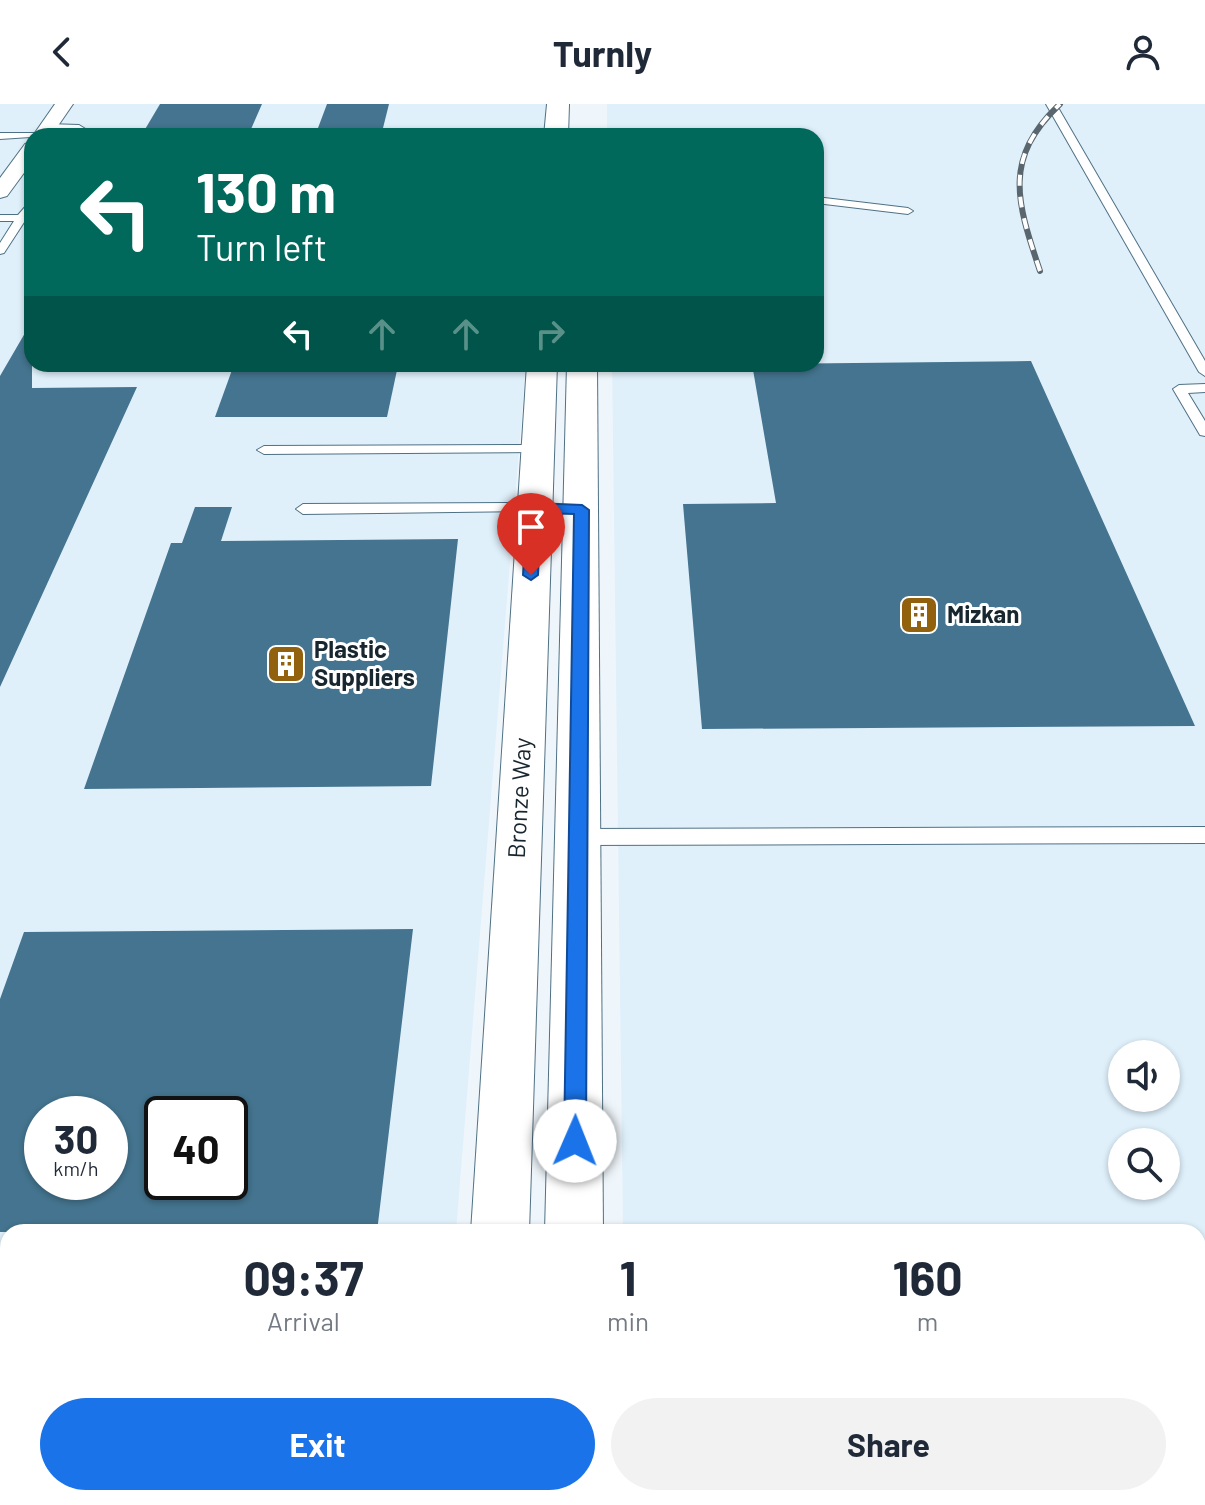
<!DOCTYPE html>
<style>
body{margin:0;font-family:Barlow,sans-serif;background:#f2f2f3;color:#1f2937;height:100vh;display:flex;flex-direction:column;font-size:30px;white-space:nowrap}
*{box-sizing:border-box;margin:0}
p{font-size:26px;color:#747a83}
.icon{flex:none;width:44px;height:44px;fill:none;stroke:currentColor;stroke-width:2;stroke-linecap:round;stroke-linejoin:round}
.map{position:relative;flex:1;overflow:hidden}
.side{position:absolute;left:0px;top:1120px;width:1206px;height:282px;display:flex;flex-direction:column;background:#fff;border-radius:24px 24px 0 0;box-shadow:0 2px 6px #0004}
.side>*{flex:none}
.hud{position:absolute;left:24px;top:24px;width:800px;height:244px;border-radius:24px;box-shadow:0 2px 6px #0004;background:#00695c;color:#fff;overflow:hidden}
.fabs{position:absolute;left:1108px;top:936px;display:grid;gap:16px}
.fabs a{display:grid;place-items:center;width:72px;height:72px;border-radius:50%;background:#fff;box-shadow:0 2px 6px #0004;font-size:40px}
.speed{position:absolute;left:24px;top:992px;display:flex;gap:16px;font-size:40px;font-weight:700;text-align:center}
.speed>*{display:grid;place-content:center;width:104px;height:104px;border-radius:50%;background:#fff;box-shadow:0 2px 6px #0004;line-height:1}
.speed small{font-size:20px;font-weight:400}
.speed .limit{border:4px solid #111;border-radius:12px;background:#fff;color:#111}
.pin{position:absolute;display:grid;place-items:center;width:68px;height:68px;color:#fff;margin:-82px -34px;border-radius:50% 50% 50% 0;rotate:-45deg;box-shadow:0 0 8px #0007}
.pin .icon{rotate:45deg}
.me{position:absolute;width:88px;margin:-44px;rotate:1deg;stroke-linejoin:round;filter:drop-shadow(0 0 6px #0008)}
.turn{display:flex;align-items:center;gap:28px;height:168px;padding:0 40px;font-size:36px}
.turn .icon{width:104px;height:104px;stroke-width:2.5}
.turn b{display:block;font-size:56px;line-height:68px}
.lanes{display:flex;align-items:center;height:76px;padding:0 40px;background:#0003;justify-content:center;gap:40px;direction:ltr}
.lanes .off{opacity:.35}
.eta{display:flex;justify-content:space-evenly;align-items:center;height:136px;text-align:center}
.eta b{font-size:48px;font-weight:700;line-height:56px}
.action{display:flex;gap:16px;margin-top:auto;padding:16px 40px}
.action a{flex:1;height:92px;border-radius:48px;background:#1a73e8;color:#fff;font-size:32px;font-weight:700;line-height:92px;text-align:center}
.action a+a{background:#f2f2f3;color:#1f2937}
header{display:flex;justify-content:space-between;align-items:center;height:104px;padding:0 40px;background:#fff;font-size:36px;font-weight:700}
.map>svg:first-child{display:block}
.built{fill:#dff0fb;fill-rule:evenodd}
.building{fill:#44748f;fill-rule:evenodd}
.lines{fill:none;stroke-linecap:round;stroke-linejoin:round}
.service-casing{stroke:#4f7185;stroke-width:2}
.minor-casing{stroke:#4f7185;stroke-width:2}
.tertiary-casing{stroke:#4f7185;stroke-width:2}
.service{fill:#fff;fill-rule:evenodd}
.minor{fill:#fff;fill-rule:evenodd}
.tertiary{fill:#fff;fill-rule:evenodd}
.rail-casing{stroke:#5a666d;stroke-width:6}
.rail{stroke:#fff;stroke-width:4;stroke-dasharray:11;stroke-linecap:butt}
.route{fill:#1a73e8;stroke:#114b97;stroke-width:2}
.labels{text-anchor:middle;stroke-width:6;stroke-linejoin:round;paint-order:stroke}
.poi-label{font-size:24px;font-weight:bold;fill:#18272f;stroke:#fff;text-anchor:start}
.street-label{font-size:24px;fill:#18272f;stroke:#fff}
</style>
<header><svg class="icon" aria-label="back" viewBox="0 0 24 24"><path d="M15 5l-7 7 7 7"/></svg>Turnly<svg class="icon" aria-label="person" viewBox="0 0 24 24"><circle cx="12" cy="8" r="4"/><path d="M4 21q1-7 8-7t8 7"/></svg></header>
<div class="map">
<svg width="1205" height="1401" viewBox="0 0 1205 1401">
<rect width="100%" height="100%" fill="#eff6fb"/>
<g class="built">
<path d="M0,0h546l-2,32h-512v228h494l-70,868h-448v266h426v7h-434zM42,1010h68v68h-68zM162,1010h68v68h-68z"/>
<path d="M607,0h598v1401h-579v-7h572v-266h-575l-11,-868h204v-228h-209zM1122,950h44v44h-44zM1122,1038h44v44h-44z"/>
</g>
<g class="building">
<polygon points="160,0 262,0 248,32 141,32"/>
<polygon points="327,0 389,0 381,32 315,32"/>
<polygon points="32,217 32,284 137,283 0,583 0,272"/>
<polygon points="1031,257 1195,622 702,625 683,400 776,399 752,260"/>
<polygon points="232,266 397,266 387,313 215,313"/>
<polygon points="195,403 232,403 221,437 458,435 431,682 84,685 171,439 182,439"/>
<path d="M413,825l-36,303h-377v-233l24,-67zM42,1010h68v68h-68zM162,1010h68v68h-68z"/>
</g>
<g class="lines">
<g class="service-casing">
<g id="service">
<polygon points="1046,0 1056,0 1205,257 1205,272 1199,268"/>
<polygon points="47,20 79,21 92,29 90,32 80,32 82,30 77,27 44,25 42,23"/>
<polygon points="0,29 41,29 46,32 0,35"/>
<polygon points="816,93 908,104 913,107 908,110 816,99"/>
<polygon points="32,95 32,106 4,149 0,150 0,139 14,117 0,117 0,111 18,111"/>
<polygon points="1205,280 1205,288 1188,289 1205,317 1205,332 1200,331 1173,285 1179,281"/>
<polygon points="537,341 542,342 542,348 264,350 257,346 264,342"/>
<polygon points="534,399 541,404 539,407 303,410 296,405 303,400"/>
<polygon points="1205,723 1205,739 578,741 571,739 569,733 571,727 578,725"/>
<rect x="0" y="1228" width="8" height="24"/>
<rect x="783" y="1394" width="26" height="7"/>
</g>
</g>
<g class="minor-casing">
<g id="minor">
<polygon points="55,0 73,0 51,32 32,33"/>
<polygon points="32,38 32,58 7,92 0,94 0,74 25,40"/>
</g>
</g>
<g class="tertiary-casing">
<g id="tertiary">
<polygon points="547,0 569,0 568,32 544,32"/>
<polygon points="527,260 557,260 529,1128 471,1128"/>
<polygon points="567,260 597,260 603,1128 545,1128"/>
<polygon points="455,1394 521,1394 520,1401 454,1401"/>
<rect x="538" y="1394" width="66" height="7"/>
</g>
</g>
<use href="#service" class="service"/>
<use href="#minor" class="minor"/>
<use href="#tertiary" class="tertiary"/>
<g class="rail-casing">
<path id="rail" d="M1040,167c-23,-69 -38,-112 20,-167"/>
</g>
<use href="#rail" class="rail"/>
</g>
<polygon class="route" points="534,399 582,401 589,406 586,1037 583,1045 575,1048 567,1045 564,1037 574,410 541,409 538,471 531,476 523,471 527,404"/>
<defs>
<g id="building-square" transform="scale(2)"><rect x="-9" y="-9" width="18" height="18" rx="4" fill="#91610d" stroke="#fff"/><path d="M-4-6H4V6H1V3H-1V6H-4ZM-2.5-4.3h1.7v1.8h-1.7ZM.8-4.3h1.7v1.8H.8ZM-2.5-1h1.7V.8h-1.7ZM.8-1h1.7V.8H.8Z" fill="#fff"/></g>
</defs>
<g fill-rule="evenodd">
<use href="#building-square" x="919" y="511"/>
<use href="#building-square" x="286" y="560"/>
</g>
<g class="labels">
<g class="poi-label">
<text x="947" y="519">Mizkan</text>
<text x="314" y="554">Plastic<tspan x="314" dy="28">Suppliers</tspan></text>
</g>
<g class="street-label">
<text transform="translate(520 694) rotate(-87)" y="8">Bronze Way</text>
</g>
</g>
</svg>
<div class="fabs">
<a><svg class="icon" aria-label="sound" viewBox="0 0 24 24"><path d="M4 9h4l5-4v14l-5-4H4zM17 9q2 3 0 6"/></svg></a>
<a><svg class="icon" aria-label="search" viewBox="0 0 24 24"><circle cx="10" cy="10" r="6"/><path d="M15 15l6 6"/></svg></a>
</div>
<div class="speed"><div>30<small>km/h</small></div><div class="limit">40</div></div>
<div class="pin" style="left:531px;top:471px;background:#d93025"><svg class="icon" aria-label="arrive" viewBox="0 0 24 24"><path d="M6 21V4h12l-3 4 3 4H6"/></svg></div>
<svg class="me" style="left:575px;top:1037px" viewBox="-20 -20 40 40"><circle r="19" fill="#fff"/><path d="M0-13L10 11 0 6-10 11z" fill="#1a73e8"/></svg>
<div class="hud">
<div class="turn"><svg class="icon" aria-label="left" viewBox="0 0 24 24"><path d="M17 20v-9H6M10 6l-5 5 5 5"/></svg><div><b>130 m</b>Turn left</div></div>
<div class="lanes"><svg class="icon" aria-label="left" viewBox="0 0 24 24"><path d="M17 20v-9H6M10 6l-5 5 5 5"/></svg><svg class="icon off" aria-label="ahead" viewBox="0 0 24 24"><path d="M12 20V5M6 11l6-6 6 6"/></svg><svg class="icon off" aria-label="ahead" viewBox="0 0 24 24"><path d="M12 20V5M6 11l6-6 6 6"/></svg><svg class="icon off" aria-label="right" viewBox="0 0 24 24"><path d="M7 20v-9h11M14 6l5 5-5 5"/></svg></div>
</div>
<section class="side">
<div class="eta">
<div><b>09:37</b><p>Arrival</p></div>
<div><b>1</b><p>min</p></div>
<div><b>160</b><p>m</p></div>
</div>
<div class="action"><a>Exit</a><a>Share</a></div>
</section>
</div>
